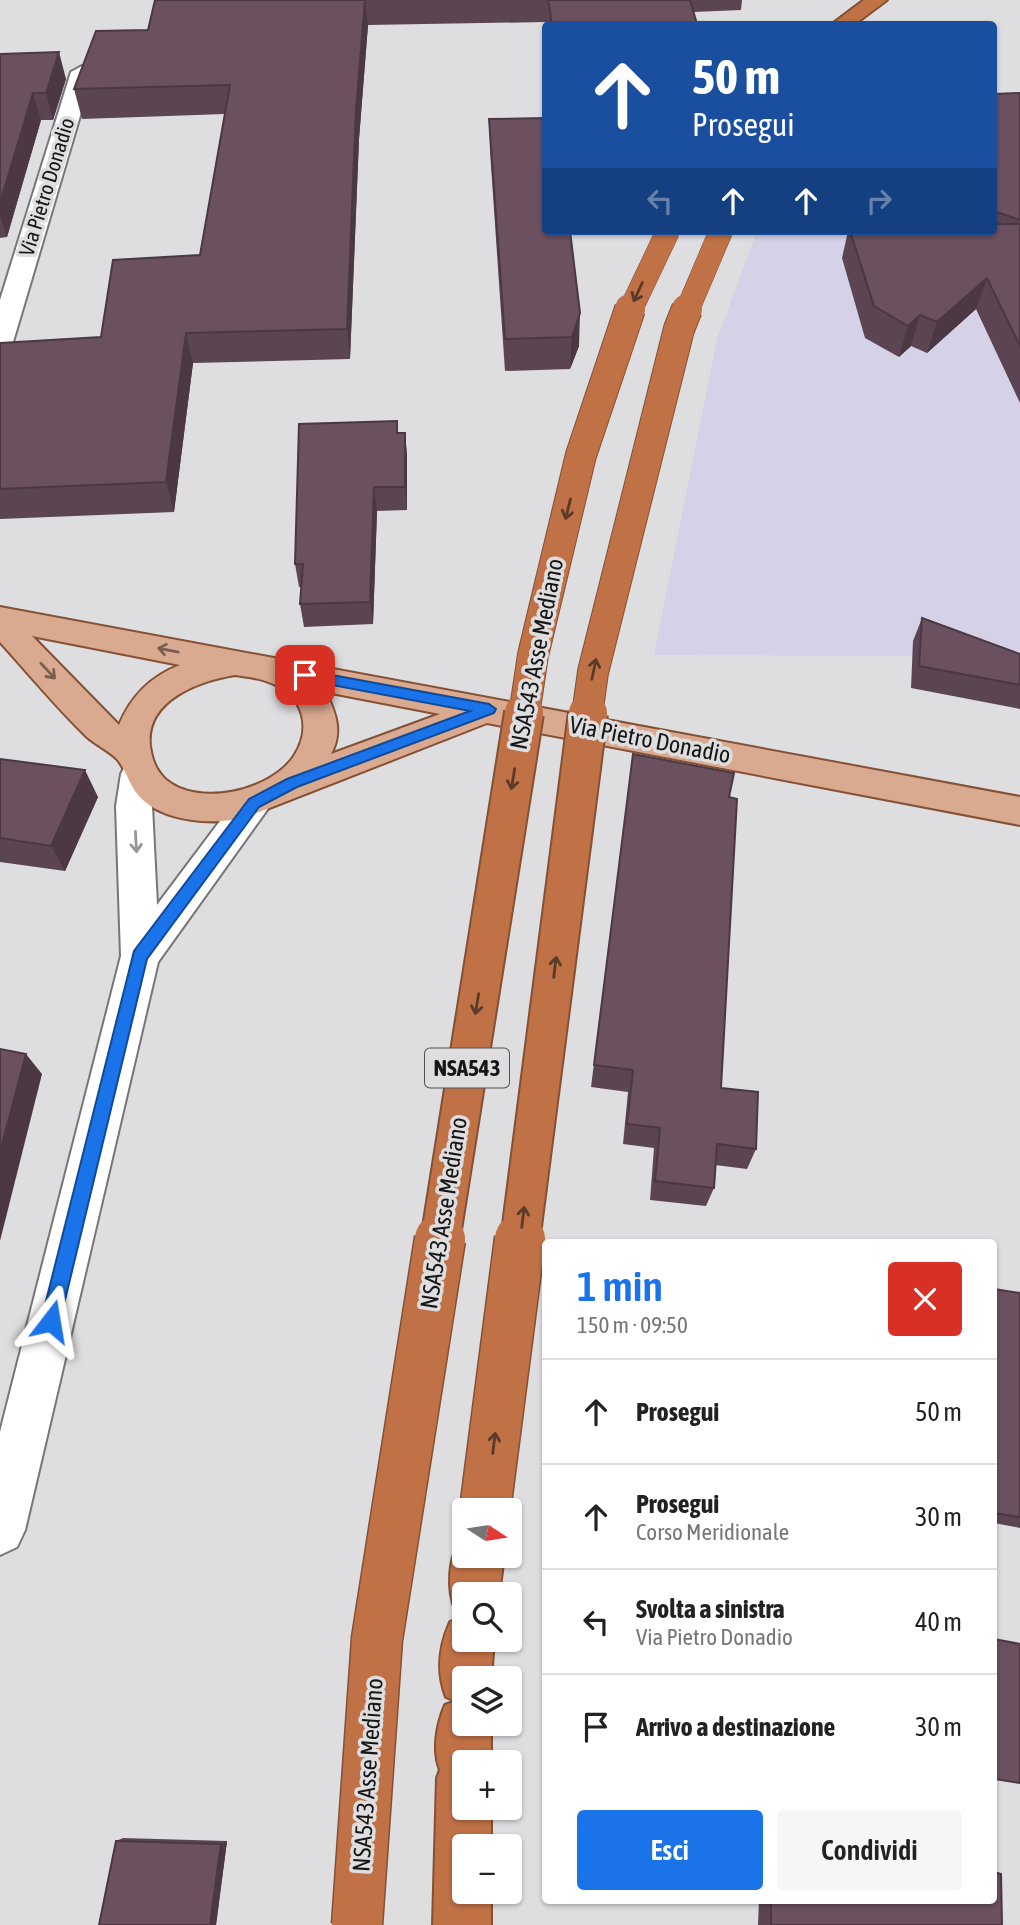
<!DOCTYPE html>
<html lang="it">
<meta charset="utf-8">
<style>
body{margin:0;font-family:"Asap Condensed",sans-serif;background:#f6f6f6;color:#222;height:100vh;display:flex;flex-direction:column;font-size:26px;white-space:nowrap}
*{box-sizing:border-box;margin:0}
p{font-size:23px;color:#767676}
.icon{flex:none;width:38px;height:38px;fill:none;stroke:currentColor;stroke-width:2;stroke-linecap:round;stroke-linejoin:round}
.map{position:relative;flex:1;overflow:hidden}
.panel{position:absolute;left:542px;top:1239px;width:455px;height:665px;display:flex;flex-direction:column;background:#fff;border-radius:7px;box-shadow:0 2px 5px #0004}
.panel>*{flex:none}
.guide{position:absolute;left:542px;top:21px;width:455px;height:214px;border-radius:7px;box-shadow:0 2px 5px #0004;background:#1a4fa0;color:#fff;overflow:hidden}
.needle{width:46px;rotate:102deg}
.controls{position:absolute;left:452px;top:1498px;display:grid;gap:14px}
.controls a{display:grid;place-items:center;width:70px;height:70px;border-radius:7px;background:#fff;box-shadow:0 2px 5px #0004;font-size:35px}
.pin{position:absolute;display:grid;place-items:center;width:60px;height:60px;color:#fff;margin:-30px;border-radius:14px;box-shadow:0 4px 10px #0006}
.me{position:absolute;width:77px;margin:-38px;rotate:14deg;stroke-linejoin:round;filter:drop-shadow(0 0 5px #0008)}
.turn{display:flex;align-items:center;gap:24px;height:147px;padding:0 35px;font-size:32px}
.turn .icon{width:91px;height:91px;stroke-width:2.5}
.turn b{display:block;font-size:49px;line-height:60px}
.lanes{display:flex;align-items:center;height:66px;padding:0 35px;background:#0003;justify-content:center;gap:35px;direction:ltr}
.lanes .off{opacity:.35}
.round{display:grid;place-items:center;flex:none;width:74px;height:74px;border-radius:7px;background:#f6f6f6}
.summary{display:flex;align-items:center;justify-content:space-between;height:119px;padding:0 35px}
h1{font-size:42px;font-weight:600;line-height:52px;color:#1a73e8}
.action{display:flex;gap:14px;margin-top:auto;padding:14px 35px}
.action a{flex:1;height:80px;border-radius:7px;background:#1a73e8;color:#fff;font-size:28px;font-weight:600;line-height:80px;text-align:center}
.action a+a{background:#f6f6f6;color:#222}
ul{padding:0;list-style:none}
li{display:flex;align-items:center;gap:21px;height:105px;padding:0 35px;border-top:2px solid #e0e0e0}
li div{flex:1}
li b{display:block;font-size:26px}
li em{font-style:normal}
.map>svg:first-child{display:block}
.industrial{fill:#d5d2e7}
.lines{fill:none;stroke-linecap:round;stroke-linejoin:round}
.minor-casing{stroke:#767677;stroke-width:4}
.major-casing{stroke:#845135;stroke-width:4}
.highway-casing{stroke:#845135;stroke-width:4}
.minor{fill:#fff;fill-rule:evenodd}
.major{fill:#d9aa90;fill-rule:evenodd}
.highway{fill:#c07146;fill-rule:evenodd}
.highway-bridge-far3-casing{stroke:#845135;stroke-width:24;stroke-linecap:butt}
.highway-bridge-far2-casing{stroke:#845135;stroke-width:32;stroke-linecap:butt}
.highway-bridge-far1-casing{stroke:#845135;stroke-width:42;stroke-linecap:butt}
.highway-bridge-casing{stroke:#845135;stroke-width:53;stroke-linecap:butt}
.highway-bridge-far3{stroke:#c07146;stroke-width:23}
.highway-bridge-far2{stroke:#c07146;stroke-width:30}
.highway-bridge-far1{stroke:#c07146;stroke-width:38}
.highway-bridge{stroke:#c07146;stroke-width:50}
.wall{fill:#5c4553}
.shaded-wall{fill:#4b3843}
.building{fill:#6b5060;stroke:#4b3843;stroke-width:2}
.oneway{stroke:#5a3a29}
.oneway2{stroke:#786053}
.oneway3{stroke:#969696}
.route{fill:#1a73e8;stroke:#114b97;stroke-width:2}
.labels{text-anchor:middle;stroke-width:7;stroke-linejoin:round;paint-order:stroke}
.far-street-label{font-size:21px;fill:#161616;stroke:#dedee0}
.shield{fill:#dedee0;stroke:#525253;stroke-width:2}
.shield-label{font-size:23px;font-weight:bold;fill:#161616}
.street-label{font-size:24px;fill:#161616;stroke:#dedee0}
</style>
<div class="map">
<svg width="1020" height="1925" viewBox="0 0 1020 1925">
<rect width="100%" height="100%" fill="#dedee0"/>
<polygon class="industrial" points="1020,104 1020,688 920,656 654,655 717,339 757,231 994,231"/>
<g class="lines">
<g class="minor-casing">
<g id="minor">
<polygon points="82,66 93,72 13,342 9,348 0,350 0,300 71,72"/>
<polygon points="138,760 150,764 155,774 152,806 157,905 241,793 254,789 267,793 272,803 158,962 25,1530 17,1547 0,1555 0,1432 121,956 116,806 121,774 126,764"/>
</g>
</g>
<g class="major-casing">
<path id="major" d="M0,607l1020,190v28l-533,-102 -238,93c-32,10 -86,7 -110,-20 -10,-11 -13,-27 -22,-37 -9,-9 -21,-14 -30,-22 -31,-30 -58,-63 -87,-95zM32,636l148,29c-29,11 -49,31 -61,60zM235,675c12,2 26,3 36,8 33,13 41,45 23,73 -23,35 -96,52 -129,23 -10,-10 -13,-20 -15,-33 -5,-46 49,-65 85,-71zM326,692l114,22 -109,40c12,-22 5,-40 -5,-62z"/>
</g>
<g class="highway-casing">
<g id="highway">
<polygon points="864,0 887,0 855,24 832,24"/>
<path d="M464,1537v19h40l-5,38h-35v21l-8,-3c-9,-21 -9,-57 8,-75z"/>
<path d="M464,1616v24h30l-3,38h-27v46h27v38h-27v46h27v38h-27v46h27v33h-58l4,-147 3,-8c-8,-20 -3,-46 5,-65l11,-4 -10,-4c-10,-26 -7,-50 4,-75z"/>
</g>
</g>
<use href="#minor" class="minor"/>
<use href="#major" class="major"/>
<use href="#highway" class="highway"/>
<g class="highway-bridge-far3-casing">
<g id="highway-bridge-far3">
<polyline points="630,311 668,231"/>
<polyline points="687,311 721,231"/>
</g>
</g>
<g class="highway-bridge-far2-casing">
<g id="highway-bridge-far2">
<polyline points="524,715 533,655 581,455 630,309"/>
<polyline points="587,715 593,672 679,329 687,309"/>
</g>
</g>
<g class="highway-bridge-far1-casing">
<g id="highway-bridge-far1">
<polyline points="440,1241 524,713"/>
<polyline points="520,1241 588,713"/>
</g>
</g>
<g class="highway-bridge-casing">
<g id="highway-bridge">
<polyline points="485,1510 520,1239"/>
<polyline points="357,1925 377,1639 440,1239"/>
</g>
</g>
<use href="#highway-bridge-far3" class="highway-bridge-far3"/>
<use href="#highway-bridge-far2" class="highway-bridge-far2"/>
<use href="#highway-bridge-far1" class="highway-bridge-far1"/>
<use href="#highway-bridge" class="highway-bridge"/>
</g>
<g class="wall">
<polygon points="155,0 742,0 741,10 693,12 697,24 546,24 546,22 368,25 359,139 350,359 193,363 174,512 0,519 0,343 101,337 200,255 225,114 82,119 74,89 148,30"/>
<polygon points="0,54 66,79 53,120 41,120 7,237 0,238"/>
<polygon points="1020,93 1020,403 976,309 927,353 911,346 899,357 865,338 842,258 848,231 994,231 994,94"/>
<polygon points="489,119 579,346 570,369 505,371 490,151"/>
<polygon points="397,421 398,433 405,433 407,456 407,510 377,511 373,624 304,627 300,604 301,587 299,587 295,564"/>
<polygon points="922,618 1020,654 1020,709 911,688 913,641"/>
<polygon points="633,754 729,797 721,1088 756,1149 747,1169 715,1165 714,1188 706,1206 650,1200 654,1148 623,1144 628,1092 591,1087"/>
<polygon points="0,759 98,797 65,871 0,862"/>
<polygon points="994,1289 1020,1293 1020,1528 994,1523"/>
<polygon points="123,1838 227,1841 216,1925 116,1841"/>
<polygon points="994,1871 1001,1874 1002,1925 758,1925 759,1900 994,1900"/>
</g>
<g class="shaded-wall">
<polygon points="365,0 368,25 359,139 350,359 347,329 356,109"/>
<polygon points="59,52 66,79 53,120 46,93"/>
<polygon points="33,93 41,120 7,237 0,216 0,203"/>
<polygon points="987,278 976,309 927,353 937,322"/>
<polygon points="580,313 579,346 570,369 572,337"/>
<polygon points="920,315 911,346 899,357 908,326"/>
<polygon points="186,333 193,363 174,512 166,482"/>
<polygon points="405,433 407,456 407,510 405,487"/>
<polygon points="374,487 377,511 373,624 370,602"/>
<polygon points="85,770 98,797 65,871 51,846"/>
<polygon points="26,1054 42,1074 0,1241 0,1152"/>
<polygon points="227,1841 216,1925 210,1925 221,1844"/>
</g>
<g class="building">
<polygon points="155,0 365,0 356,109 347,329 186,333 166,482 0,489 0,343 101,337 113,260 200,255 230,85 74,89 96,31 148,30"/>
<polygon points="548,0 690,0 697,24 552,24"/>
<polygon points="59,52 46,93 33,93 0,203 0,54"/>
<polygon points="1020,93 1020,220 994,211 994,94"/>
<polygon points="546,118 546,231 570,231 580,313 572,337 505,339 489,119"/>
<polygon points="994,224 1020,224 1020,346 987,278 937,322 920,315 908,326 874,306 850,231 994,231"/>
<polygon points="397,421 397,433 405,433 405,487 374,487 370,602 300,604 303,564 295,564 299,424"/>
<polygon points="922,618 1020,654 1020,685 919,666"/>
<polygon points="633,754 734,773 729,797 737,799 721,1088 758,1092 756,1149 717,1144 714,1188 655,1181 660,1128 627,1124 633,1070 594,1065"/>
<polygon points="0,759 85,770 51,846 0,838"/>
<polygon points="0,1049 26,1054 0,1152"/>
<polygon points="994,1289 1020,1293 1020,1517 994,1513"/>
<polygon points="994,1639 1020,1644 1020,1783 994,1779"/>
<polygon points="116,1841 221,1844 210,1925 99,1925"/>
<polygon points="994,1872 1001,1874 1002,1925 771,1925 771,1900 994,1900"/>
</g>
<defs><path id="oneway-shaft" d="M-6 0H5M1.5-3L5.5 0L1.5 3" fill="none" stroke-width="1.6" stroke-linecap="round" stroke-linejoin="round" transform="scale(1.75)"/></defs>
<g class="oneway">
<use href="#oneway-shaft" transform="translate(638 292) rotate(115)"/>
<use href="#oneway-shaft" transform="translate(568 509) rotate(104)"/>
<use href="#oneway-shaft" transform="translate(594 669) rotate(-78)"/>
<use href="#oneway-shaft" transform="translate(513 779) rotate(99)"/>
<use href="#oneway-shaft" transform="translate(555 967) rotate(-83)"/>
<use href="#oneway-shaft" transform="translate(477 1004) rotate(99)"/>
<use href="#oneway-shaft" transform="translate(523 1217) rotate(-83)"/>
<use href="#oneway-shaft" transform="translate(494 1443) rotate(-83)"/>
</g>
<g class="oneway2">
<use href="#oneway-shaft" transform="translate(168 650) rotate(-169)"/>
<use href="#oneway-shaft" transform="translate(48 671) rotate(47)"/>
</g>
<use class="oneway3" href="#oneway-shaft" transform="translate(136 842) rotate(87)"/>
<polygon class="route" points="305,670 489,704 496,709 494,713 297,787 259,807 147,959 60,1321 57,1328 51,1331 44,1328 41,1321 134,951 249,799 287,779 470,711 300,679 300,672"/>
<g class="labels">
<g class="far-street-label">
<text transform="translate(47 187) rotate(-73)" y="7">Via Pietro Donadio</text>
</g>
<rect class="shield" x="425" y="1048.5" width="84" height="39" rx="5"/>
<g class="shield-label">
<text x="467" y="1076">NSA543</text>
</g>
<g class="street-label">
<text transform="translate(537 654) rotate(-79)" y="8">NSA543 Asse Mediano</text>
<text transform="translate(650 740) rotate(11)" y="8">Via Pietro Donadio</text>
<text transform="translate(444 1213) rotate(-81)" y="8">NSA543 Asse Mediano</text>
<text transform="translate(368 1775) rotate(-86)" y="8">NSA543 Asse Mediano</text>
</g>
</g>
</svg>
<div class="controls">
<a><svg class="needle" viewBox="-14 -14 28 28"><path d="M0-13l5 13h-10z" fill="#e53935"/><path d="M0 13l5-13h-10z" fill="#767676"/></svg></a>
<a><svg class="icon" aria-label="search" viewBox="0 0 24 24"><circle cx="10" cy="10" r="6"/><path d="M15 15l6 6"/></svg></a>
<a><svg class="icon" aria-label="layers" viewBox="0 0 24 24"><path d="M12 4l9 5-9 5-9-5zM3 14l9 5 9-5"/></svg></a>
<a>+</a>
<a>−</a>
</div>
<div class="pin" style="left:305px;top:675px;background:#d93025"><svg class="icon" aria-label="arrive" viewBox="0 0 24 24"><path d="M6 21V4h12l-3 4 3 4H6"/></svg></div>
<svg class="me" style="left:51px;top:1321px" viewBox="-20 -20 40 40"><path d="M0-17L14 15 0 8-14 15z" fill="#1a73e8" stroke="#fff" stroke-width="4"/></svg>
<div class="guide">
<div class="turn"><svg class="icon" aria-label="ahead" viewBox="0 0 24 24"><path d="M12 20V5M6 11l6-6 6 6"/></svg><div><b>50 m</b>Prosegui</div></div>
<div class="lanes"><svg class="icon off" aria-label="left" viewBox="0 0 24 24"><path d="M17 20v-9H6M10 6l-5 5 5 5"/></svg><svg class="icon" aria-label="ahead" viewBox="0 0 24 24"><path d="M12 20V5M6 11l6-6 6 6"/></svg><svg class="icon" aria-label="ahead" viewBox="0 0 24 24"><path d="M12 20V5M6 11l6-6 6 6"/></svg><svg class="icon off" aria-label="right" viewBox="0 0 24 24"><path d="M7 20v-9h11M14 6l5 5-5 5"/></svg></div>
</div>
<section class="panel">
<div class="summary"><div><h1>1 min</h1><p>150 m · 09:50</p></div><a class="round" style="background:#d93025;color:#fff"><svg class="icon" aria-label="close" viewBox="0 0 24 24"><path d="M6 6l12 12M18 6L6 18"/></svg></a></div>
<ul>
<li><svg class="icon" aria-label="ahead" viewBox="0 0 24 24"><path d="M12 20V5M6 11l6-6 6 6"/></svg><div><b>Prosegui</b></div><em>50 m</em></li>
<li><svg class="icon" aria-label="ahead" viewBox="0 0 24 24"><path d="M12 20V5M6 11l6-6 6 6"/></svg><div><b>Prosegui</b><p>Corso Meridionale</p></div><em>30 m</em></li>
<li><svg class="icon" aria-label="left" viewBox="0 0 24 24"><path d="M17 20v-9H6M10 6l-5 5 5 5"/></svg><div><b>Svolta a sinistra</b><p>Via Pietro Donadio</p></div><em>40 m</em></li>
<li><svg class="icon" aria-label="arrive" viewBox="0 0 24 24"><path d="M6 21V4h12l-3 4 3 4H6"/></svg><div><b>Arrivo a destinazione</b></div><em>30 m</em></li>
</ul>
<div class="action"><a>Esci</a><a>Condividi</a></div>
</section>
</div>
